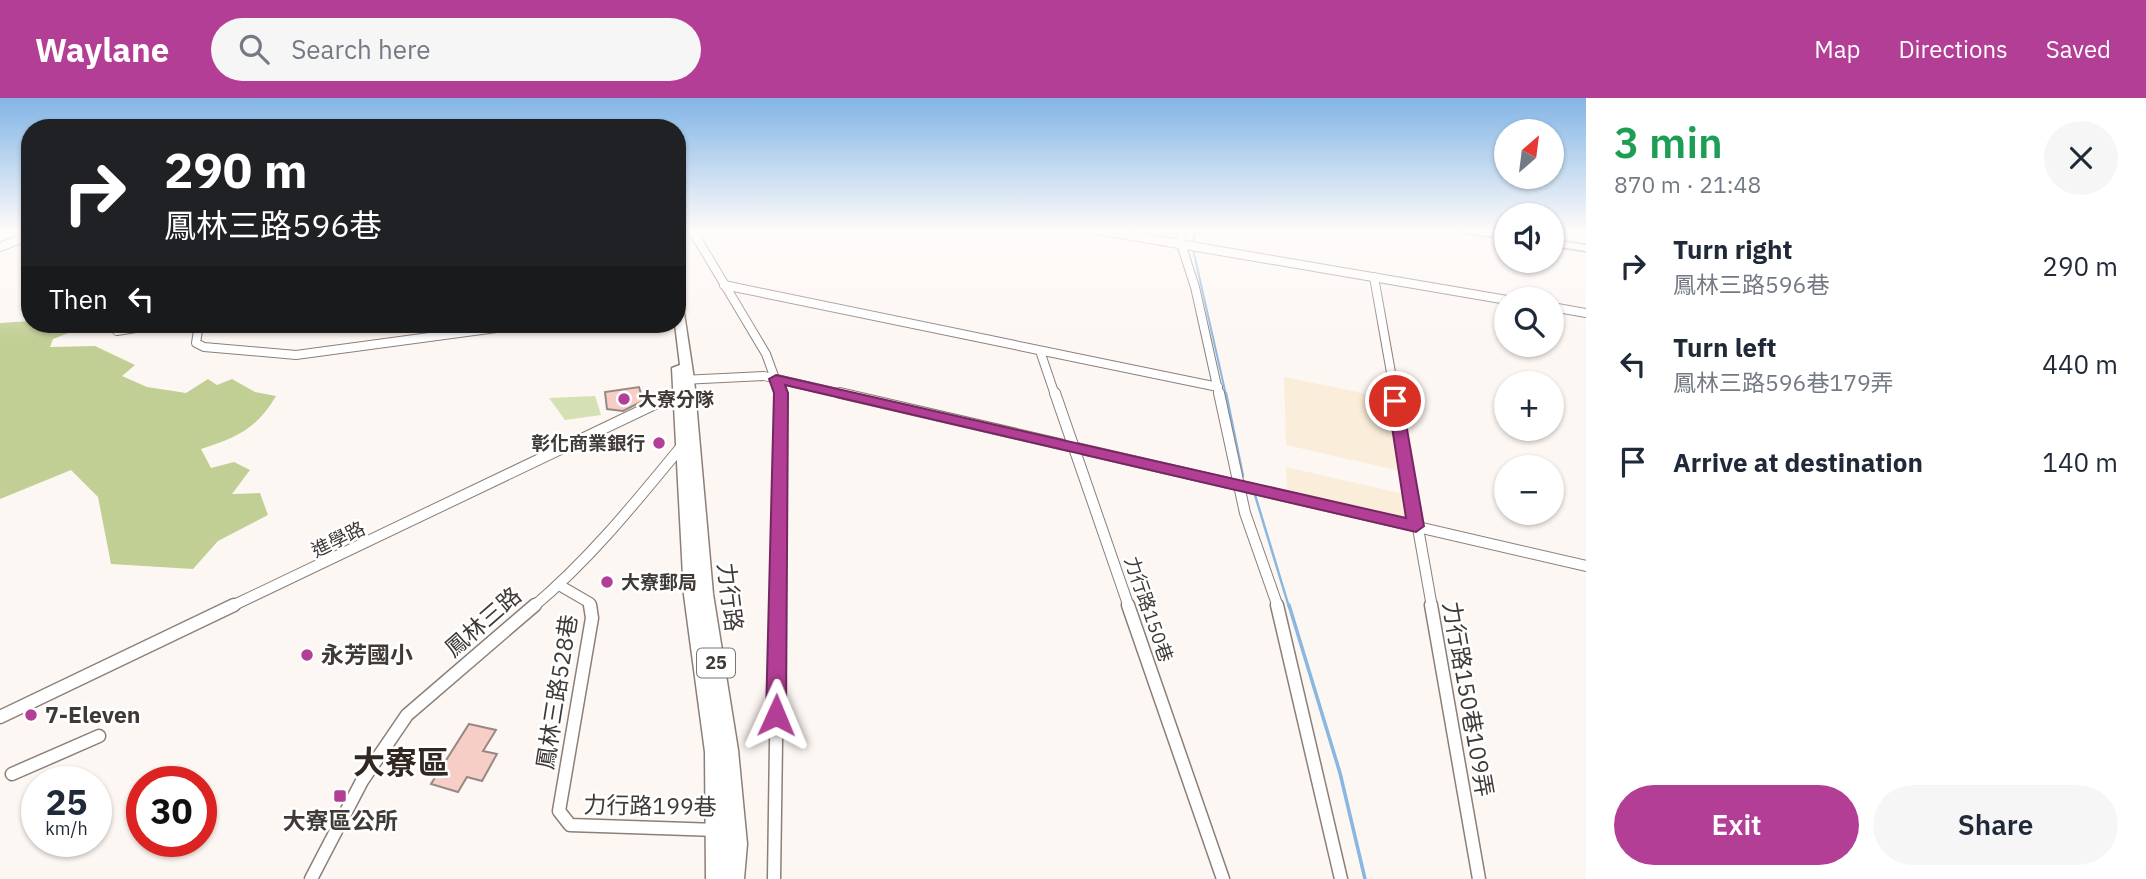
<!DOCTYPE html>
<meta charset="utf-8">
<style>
body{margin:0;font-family:"IBM Plex Sans","Noto Sans TC",sans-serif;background:#f6f6f7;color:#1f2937;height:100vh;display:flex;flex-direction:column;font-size:26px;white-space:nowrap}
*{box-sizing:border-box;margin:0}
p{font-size:23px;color:#747a83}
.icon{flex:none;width:38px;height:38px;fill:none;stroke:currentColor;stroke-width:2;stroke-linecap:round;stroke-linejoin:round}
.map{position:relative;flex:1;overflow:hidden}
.drawer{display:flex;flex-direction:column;background:#fff;width:560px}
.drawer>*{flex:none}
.guide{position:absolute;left:21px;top:21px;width:665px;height:214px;border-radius:28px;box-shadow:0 2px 5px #0004;background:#202124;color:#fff;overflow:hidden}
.needle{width:46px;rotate:28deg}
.controls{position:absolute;left:1494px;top:21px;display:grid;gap:14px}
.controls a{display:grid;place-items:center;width:70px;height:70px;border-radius:50%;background:#fff;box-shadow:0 2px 5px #0004;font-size:35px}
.speed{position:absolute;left:21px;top:668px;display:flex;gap:14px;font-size:35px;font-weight:700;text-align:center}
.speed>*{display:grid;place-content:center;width:91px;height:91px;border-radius:50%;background:#fff;box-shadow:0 2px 5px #0004;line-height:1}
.speed small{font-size:18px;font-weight:400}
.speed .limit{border:10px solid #d22;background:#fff;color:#111}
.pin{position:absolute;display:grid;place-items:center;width:60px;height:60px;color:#fff;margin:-30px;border:4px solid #fff;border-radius:50%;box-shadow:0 2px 7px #0007}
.me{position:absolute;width:77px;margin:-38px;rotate:1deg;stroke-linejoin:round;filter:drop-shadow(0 0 5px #0008)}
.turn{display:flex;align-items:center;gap:24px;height:147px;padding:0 28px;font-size:32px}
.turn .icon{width:91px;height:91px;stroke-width:2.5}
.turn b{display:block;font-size:49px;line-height:60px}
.then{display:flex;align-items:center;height:66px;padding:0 28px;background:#0003;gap:14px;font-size:26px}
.round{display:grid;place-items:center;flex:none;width:74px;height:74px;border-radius:37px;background:#f6f6f7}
.head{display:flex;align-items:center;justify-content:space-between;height:119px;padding:0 28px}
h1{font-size:42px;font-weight:600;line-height:52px;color:#1e9e55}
.action{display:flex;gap:14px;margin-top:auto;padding:14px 28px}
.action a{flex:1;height:80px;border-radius:42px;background:#b33e95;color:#fff;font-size:28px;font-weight:600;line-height:80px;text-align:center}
.action a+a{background:#f6f6f7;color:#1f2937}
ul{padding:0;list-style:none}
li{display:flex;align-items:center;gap:21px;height:98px;padding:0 28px}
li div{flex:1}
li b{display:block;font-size:26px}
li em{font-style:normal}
header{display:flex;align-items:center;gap:42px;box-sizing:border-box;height:98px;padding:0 35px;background:#b33e95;color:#fff}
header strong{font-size:33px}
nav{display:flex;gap:38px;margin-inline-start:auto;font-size:24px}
.search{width:490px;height:63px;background:#f6f6f7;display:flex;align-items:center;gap:18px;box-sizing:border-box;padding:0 24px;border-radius:38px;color:#747a83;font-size:26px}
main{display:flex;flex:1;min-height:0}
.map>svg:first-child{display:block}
.industrial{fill:#faedd9}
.green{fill:#d5e0b5}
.forest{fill:#c1cf95}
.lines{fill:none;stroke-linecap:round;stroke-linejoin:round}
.stream-far2{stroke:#89b7e2;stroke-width:2}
.stream-far1{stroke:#89b7e2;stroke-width:2.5}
.stream{stroke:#89b7e2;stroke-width:3.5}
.building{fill:#f7cec6;stroke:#988885;stroke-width:2}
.minor-far2-casing{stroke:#8c7f77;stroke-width:10}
.minor-far1-casing{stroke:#8c7f77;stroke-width:12}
.minor-casing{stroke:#8c7f77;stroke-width:15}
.tertiary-casing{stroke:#8c7f77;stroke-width:3}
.primary-casing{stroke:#8c7f77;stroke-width:3}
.minor-far2{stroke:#fff;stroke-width:8}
.minor-far1{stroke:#fff;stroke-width:10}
.minor{stroke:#fff;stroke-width:12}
.tertiary{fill:#fff;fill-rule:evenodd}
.primary{fill:#fff;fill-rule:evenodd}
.route{fill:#b33e95;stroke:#742861;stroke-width:2}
.poi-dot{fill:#b33e95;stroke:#fff;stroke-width:2.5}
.labels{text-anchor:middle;stroke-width:5;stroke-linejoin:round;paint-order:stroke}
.shield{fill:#fff;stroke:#797573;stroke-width:2}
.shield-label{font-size:18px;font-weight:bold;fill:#403a37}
.poi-label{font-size:19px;font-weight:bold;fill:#403a37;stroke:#fff;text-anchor:start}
.street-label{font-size:19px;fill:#403a37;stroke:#fff}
.near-street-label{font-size:23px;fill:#403a37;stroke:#fff}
.near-poi-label{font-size:23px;font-weight:bold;fill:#403a37;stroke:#fff;text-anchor:start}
.near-district-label{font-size:32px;font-weight:bold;fill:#332821;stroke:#fff}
</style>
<header>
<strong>Waylane</strong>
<div class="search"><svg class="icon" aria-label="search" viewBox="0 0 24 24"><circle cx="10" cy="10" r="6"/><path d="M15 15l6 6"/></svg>Search here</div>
<nav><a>Map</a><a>Directions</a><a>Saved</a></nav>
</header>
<main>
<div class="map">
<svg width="1586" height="781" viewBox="0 0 1586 781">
<rect width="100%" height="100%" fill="#fdf7f3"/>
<g class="industrial">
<polygon points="1284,279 1392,301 1405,374 1286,347"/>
<polygon points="1286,369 1408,397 1413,425 1287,395"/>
</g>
<polygon class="green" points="595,298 601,317 565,322 549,300"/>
<path class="forest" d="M30,223v3h62l-39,15 -3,8 45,-1 40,19 -13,11 25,11 39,6 22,-14 9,6 15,-6 23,13 21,4c-19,33 -41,42 -75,53l10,19 23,-6 16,8 -18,24 28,-1 8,22 -50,26 -25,28 -82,-5 -13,-67 -27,-27 -71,29v-176z"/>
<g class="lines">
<g class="stream-far2">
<polyline points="1193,146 1195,132"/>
<polyline points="1193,151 1226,297"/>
</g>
<g class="stream-far1">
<polyline points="1226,295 1243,378"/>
<polyline points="1255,397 1289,509"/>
</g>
<polyline class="stream" points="1289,507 1340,675 1365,781"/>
</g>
<g class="building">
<polygon points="639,289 643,303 623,313 607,311 605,294"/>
<polygon points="469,626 496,632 483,653 497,656 482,683 467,679 458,694 431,686"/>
</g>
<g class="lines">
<g class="minor-far2-casing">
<g id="minor-far2">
<polyline points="692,132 766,256 781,297"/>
<polyline points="1097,132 1507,202"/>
<polyline points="1182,132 1181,146 1195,189 1219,297"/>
<polyline points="0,149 30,137"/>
<polyline points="1374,179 1395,297"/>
<polyline points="724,187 1218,289"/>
<polyline points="1552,209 1586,215"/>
<polyline points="199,226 196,245 204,249 296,257 526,226"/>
<polyline points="117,233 148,228"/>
<polyline points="1040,253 1055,297"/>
<polyline points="682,282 764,278 847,297"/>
<polyline points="674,297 685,292"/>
</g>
</g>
<g class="minor-far1-casing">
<g id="minor-far1">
<polyline points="840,295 1586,468"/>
<polyline points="1055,295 1129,509"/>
<polyline points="1219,295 1245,415 1278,509"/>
<polyline points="1394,295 1432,509"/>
<polyline points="559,487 590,505 591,509"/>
<polyline points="230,509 678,295"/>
<path d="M533,509c56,-47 102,-104 148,-160l6,-1"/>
<polyline points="778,509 781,295"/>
</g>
</g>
<g class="minor-casing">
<g id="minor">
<polyline points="590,507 592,520 559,713 570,727 717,732"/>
<polyline points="1128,507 1223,781"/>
<polyline points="1277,507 1341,781"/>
<polyline points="1431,507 1479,781"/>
<polyline points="0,619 234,507"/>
<polyline points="12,676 99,638"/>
<polyline points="311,781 362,683 407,617 535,507"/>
<polyline points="774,781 778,507"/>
</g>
</g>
<g class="tertiary-casing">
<g id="tertiary">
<polygon points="1462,132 1483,132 1507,135 1507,141 1466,135"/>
<polygon points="1552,142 1586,147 1586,153 1552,148"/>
</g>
</g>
<g class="primary-casing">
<polygon id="primary" points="677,199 682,202 694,281 713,496 738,652 747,746 744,781 706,781 705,654 684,497 672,270 680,267 675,226 677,226"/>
</g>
<use href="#minor-far2" class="minor-far2"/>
<use href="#minor-far1" class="minor-far1"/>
<use href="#minor" class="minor"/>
<use href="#tertiary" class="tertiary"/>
<use href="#primary" class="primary"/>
</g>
<linearGradient id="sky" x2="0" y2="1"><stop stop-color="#82b5e6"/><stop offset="0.55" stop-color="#fefbfa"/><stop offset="1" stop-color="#fefbfa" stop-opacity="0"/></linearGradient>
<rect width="1586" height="241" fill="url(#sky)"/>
<polygon class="route" points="776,277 1406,420 1388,303 1395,299 1402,303 1424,428 1416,434 785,287 788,295 786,617 783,624 776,626 769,624 766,617 774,295 769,281"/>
<g class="poi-dot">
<circle cx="624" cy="301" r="7"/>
<circle cx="659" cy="345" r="7"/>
<circle cx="607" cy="484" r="7"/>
<circle cx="307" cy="557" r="7"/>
<circle cx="31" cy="617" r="7"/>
<rect x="333" y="691" width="14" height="14" rx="3.5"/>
</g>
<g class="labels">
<rect class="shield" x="697" y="550.5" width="38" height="29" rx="5"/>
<g class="shield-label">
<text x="716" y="571">25</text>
</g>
<g class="poi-label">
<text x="638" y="308">大寮分隊</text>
<text x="645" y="352" text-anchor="end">彰化商業銀行</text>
<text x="621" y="491">大寮郵局</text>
</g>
<g class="street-label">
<text transform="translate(338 441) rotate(-26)" y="7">進學路</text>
<text transform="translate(1149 511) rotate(71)" y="7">力行路150巷</text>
</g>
<g class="near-street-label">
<text transform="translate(730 499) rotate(83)" y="8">力行路</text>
<text transform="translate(483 524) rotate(-41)" y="8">鳳林三路</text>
<text transform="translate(557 594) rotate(-81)" y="8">鳳林三路528巷</text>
<text transform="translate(1468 601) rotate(80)" y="8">力行路150巷109弄</text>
<text transform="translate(650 708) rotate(1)" y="8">力行路199巷</text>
</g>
<g class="near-poi-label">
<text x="321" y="565">永芳國小</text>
<text x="45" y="625">7-Eleven</text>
<text x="340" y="731" text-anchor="middle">大寮區公所</text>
</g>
<g class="near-district-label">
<text x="401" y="676">大寮區</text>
</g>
</g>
</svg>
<div class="controls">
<a><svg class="needle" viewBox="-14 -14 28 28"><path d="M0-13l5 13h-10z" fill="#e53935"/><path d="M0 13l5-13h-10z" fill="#747a83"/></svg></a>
<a><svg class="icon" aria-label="sound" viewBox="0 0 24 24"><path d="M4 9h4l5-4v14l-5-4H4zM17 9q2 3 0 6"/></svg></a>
<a><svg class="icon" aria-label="search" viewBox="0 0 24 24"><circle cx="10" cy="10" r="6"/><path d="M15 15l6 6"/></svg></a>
<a>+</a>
<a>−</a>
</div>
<div class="speed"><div>25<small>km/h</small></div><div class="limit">30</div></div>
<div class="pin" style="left:1395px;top:303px;background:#d93025"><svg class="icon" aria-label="arrive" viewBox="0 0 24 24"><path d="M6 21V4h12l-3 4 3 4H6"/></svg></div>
<svg class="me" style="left:776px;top:617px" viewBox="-20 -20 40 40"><path d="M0-17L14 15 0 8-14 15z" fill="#b33e95" stroke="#fff" stroke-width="4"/></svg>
<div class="guide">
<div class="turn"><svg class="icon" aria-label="right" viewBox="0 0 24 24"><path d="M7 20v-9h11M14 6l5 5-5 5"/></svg><div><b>290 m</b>鳳林三路596巷</div></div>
<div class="then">Then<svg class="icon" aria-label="left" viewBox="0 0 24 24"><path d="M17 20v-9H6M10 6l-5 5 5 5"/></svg></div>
</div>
</div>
<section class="drawer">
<div class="head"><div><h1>3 min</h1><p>870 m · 21:48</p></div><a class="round"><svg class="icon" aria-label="close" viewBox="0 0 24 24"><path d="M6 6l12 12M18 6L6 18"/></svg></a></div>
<ul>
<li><svg class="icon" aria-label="right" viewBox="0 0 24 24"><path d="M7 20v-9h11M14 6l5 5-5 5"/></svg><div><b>Turn right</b><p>鳳林三路596巷</p></div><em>290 m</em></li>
<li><svg class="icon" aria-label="left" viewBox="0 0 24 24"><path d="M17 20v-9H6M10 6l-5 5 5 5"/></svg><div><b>Turn left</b><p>鳳林三路596巷179弄</p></div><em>440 m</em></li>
<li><svg class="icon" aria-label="arrive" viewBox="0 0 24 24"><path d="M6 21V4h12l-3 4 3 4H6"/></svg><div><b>Arrive at destination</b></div><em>140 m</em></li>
</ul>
<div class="action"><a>Exit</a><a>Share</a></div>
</section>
</main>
